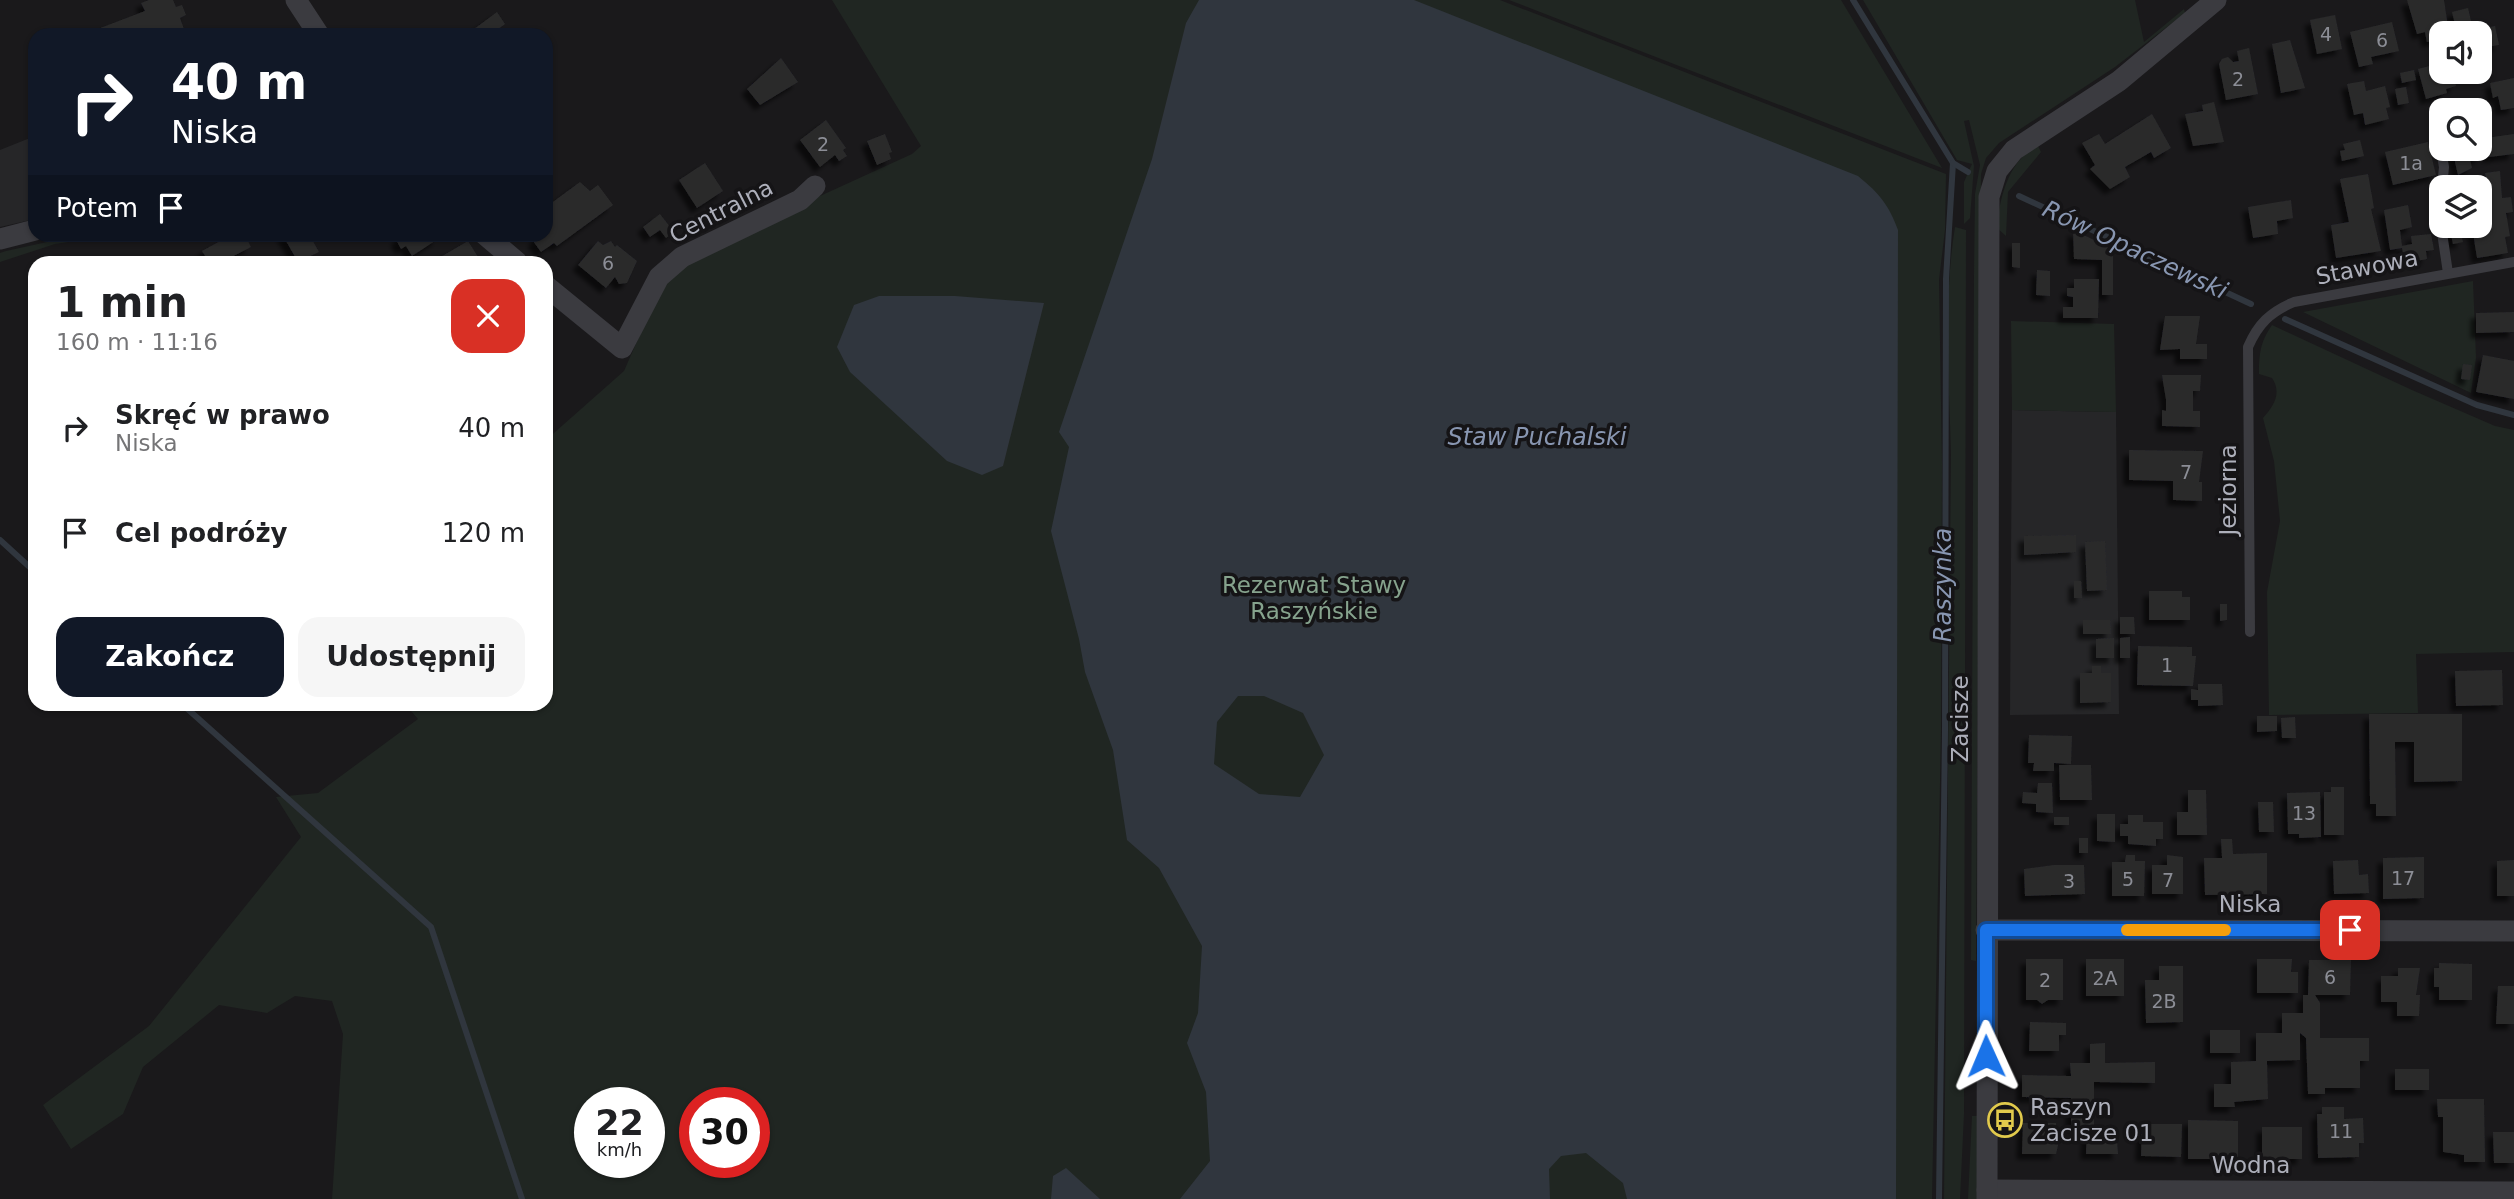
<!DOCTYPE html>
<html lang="pl">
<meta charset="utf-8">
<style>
body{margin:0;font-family:"DejaVu Sans",sans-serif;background:#f6f6f6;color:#202124;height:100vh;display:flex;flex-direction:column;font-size:26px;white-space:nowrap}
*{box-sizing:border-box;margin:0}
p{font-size:23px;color:#757577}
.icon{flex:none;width:38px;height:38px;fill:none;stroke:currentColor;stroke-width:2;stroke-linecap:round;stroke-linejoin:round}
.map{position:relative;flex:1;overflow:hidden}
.details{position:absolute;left:28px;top:256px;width:525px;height:455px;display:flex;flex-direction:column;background:#fff;border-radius:21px;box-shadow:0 2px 5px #0004}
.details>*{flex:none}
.hud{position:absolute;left:28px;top:28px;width:525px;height:214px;border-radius:21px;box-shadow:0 2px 5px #0004;background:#111827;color:#fff;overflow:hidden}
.controls{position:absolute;left:2429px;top:21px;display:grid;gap:14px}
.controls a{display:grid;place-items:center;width:63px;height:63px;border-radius:14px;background:#fff;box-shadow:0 2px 5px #0004;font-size:35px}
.speed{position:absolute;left:574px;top:1087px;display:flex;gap:14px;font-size:35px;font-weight:700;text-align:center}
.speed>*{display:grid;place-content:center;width:91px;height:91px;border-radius:50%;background:#fff;box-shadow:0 2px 5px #0004;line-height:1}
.speed small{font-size:18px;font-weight:400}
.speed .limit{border:10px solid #d22;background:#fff;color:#111}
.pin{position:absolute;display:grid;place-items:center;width:60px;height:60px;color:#fff;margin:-30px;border-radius:14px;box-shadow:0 4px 10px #0006}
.me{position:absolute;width:77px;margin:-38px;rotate:359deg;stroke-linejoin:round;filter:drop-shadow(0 0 5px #0008)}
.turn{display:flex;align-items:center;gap:24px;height:147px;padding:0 28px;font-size:32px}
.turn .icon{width:91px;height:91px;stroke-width:2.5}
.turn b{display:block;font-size:49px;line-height:60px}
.then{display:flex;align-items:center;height:66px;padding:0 28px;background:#0003;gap:14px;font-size:26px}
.round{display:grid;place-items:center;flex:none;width:74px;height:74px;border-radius:21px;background:#f6f6f6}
.head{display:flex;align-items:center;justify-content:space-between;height:119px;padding:0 28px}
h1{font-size:42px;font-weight:600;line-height:52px}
.cta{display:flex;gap:14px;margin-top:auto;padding:14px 28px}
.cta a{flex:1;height:80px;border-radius:21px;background:#111827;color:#fff;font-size:28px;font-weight:600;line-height:80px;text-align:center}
.cta a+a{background:#f6f6f6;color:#202124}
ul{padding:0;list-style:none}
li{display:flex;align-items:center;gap:21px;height:105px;padding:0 28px}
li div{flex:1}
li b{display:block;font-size:26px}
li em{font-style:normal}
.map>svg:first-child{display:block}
.built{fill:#262628}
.green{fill:#202622;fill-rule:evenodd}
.water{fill:#30363e;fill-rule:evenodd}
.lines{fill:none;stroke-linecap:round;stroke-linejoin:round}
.stream{stroke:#30363e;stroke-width:6}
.building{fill:#2a2a2c;filter:url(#shadow)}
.service{stroke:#3b3b40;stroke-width:10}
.minor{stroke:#3b3b40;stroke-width:21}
.route-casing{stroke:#114b97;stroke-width:18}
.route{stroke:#1a73e8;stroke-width:12}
.slow{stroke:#f59e0b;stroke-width:12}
.labels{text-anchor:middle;stroke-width:7;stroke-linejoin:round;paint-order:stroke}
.number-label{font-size:19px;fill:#8c8e96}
.street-label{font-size:23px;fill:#adafba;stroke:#151416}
.park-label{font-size:23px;fill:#86a38d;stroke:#151416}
.poi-label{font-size:23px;fill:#adafba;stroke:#151416;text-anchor:start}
.water-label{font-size:24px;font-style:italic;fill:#8896b1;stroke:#151416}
</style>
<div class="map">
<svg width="2514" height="1199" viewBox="0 0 2514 1199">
<defs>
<filter id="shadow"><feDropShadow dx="-5.5" dy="5.5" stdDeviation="2" flood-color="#0009"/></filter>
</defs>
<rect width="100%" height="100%" fill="#1a191b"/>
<g class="built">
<polygon points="35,136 35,219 0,227 0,150"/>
<polygon points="2012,410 2116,412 2119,714 2010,715"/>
</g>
<g class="green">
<path d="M832,0h668l446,174 -1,56 -6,50 3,184 -1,267 -9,468h-1600l11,-165 -11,-33 -37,-5 -28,17 -48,-8 -76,62 -20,47 -52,35 -28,-44 106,-79 152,-189 -25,-40 42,-4 100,-74 -13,-15h141v-264l78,-69 47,-107 241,-110 9,-8zM590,1102h59v60h-59zM695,1102h59v60h-59z"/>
<polygon points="1509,0 1841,0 1942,168"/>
<polygon points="1863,0 2135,0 2144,42 2184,9 2185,13 2115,67 1999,143 1986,158 1981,174 1976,961 1971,960 1974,274 1975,194 1980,165 1969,120 1964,121 1974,166 1970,218 1964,224 1964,182 1972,164 1957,160"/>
<path d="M2038,146l3,6 -33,40 -2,44 -9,-8c2,-29 12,-70 41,-82z"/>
<path d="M1955,227l11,3 -2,884 -4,85h-16l7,-745c-2,-75 -8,-152 4,-227z"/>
<polygon points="79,235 115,235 55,244 0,262 0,253 6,251"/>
<polygon points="2473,281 2476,358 2471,393 2303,312"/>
<polygon points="2011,321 2114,324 2116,412 2012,410"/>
<path d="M2272,325l140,65 83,36 19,4v222l-98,2 2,59 -149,2 -2,-123 13,-71 -6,-60 -11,-43c11,-12 19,-25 9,-40l-13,-4c0,-19 1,-32 13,-49z"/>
<polygon points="1972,1116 1977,1116 1977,1199 1968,1199"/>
</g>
<g class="water">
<path d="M1199,0h215l444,176c21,17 31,29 40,54l-2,969h-269l-4,-16 -37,-30 -25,3 -12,13 1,30h-370l30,-38 -4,-69 -19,-49 11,-30 4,-67 -43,-78 -32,-28 -14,-90 -28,-78 -6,-33 -28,-108 18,-84 -10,-15 93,-273 34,-136zM1238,696h26l39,17 21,42 -24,42 -41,-3 -45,-30 3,-42z"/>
<polygon points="879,296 955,296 1044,303 1003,466 982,475 947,461 850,372 837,347 854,305"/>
<polygon points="1066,1168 1100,1199 1051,1199 1053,1176"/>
</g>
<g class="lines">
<g class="stream">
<polyline points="1853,0 1953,163 1946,279 1945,732 1939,1199"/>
<polyline points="1953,163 1968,172"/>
<polyline points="2019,196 2251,304"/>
<polyline points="2285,319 2477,405 2514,415"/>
<polyline points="0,540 35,572"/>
<polyline points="182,704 431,927 522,1199"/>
</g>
</g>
<g class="building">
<polygon points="149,0 173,0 176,7 182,5 186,15 180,18 186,35 82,35 145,11 141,3"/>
<polygon points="2407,0 2444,0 2448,27 2441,29 2441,39 2427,42 2425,32 2417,34"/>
<polygon points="2468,8 2471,21 2455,24 2452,12"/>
<polygon points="497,12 505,24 490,35 466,35"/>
<polygon points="2335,15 2342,49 2317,54 2310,20"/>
<polygon points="2392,22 2399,51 2371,57 2373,64 2359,67 2350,32"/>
<polygon points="2477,25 2478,29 2495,26 2499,45 2480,48 2480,33 2464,33 2469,31 2469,26"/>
<polygon points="2290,40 2305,88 2281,93 2272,44"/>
<polygon points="2249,48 2258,94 2226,100 2219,64 2222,59 2228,57 2233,62 2239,61 2237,51"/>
<polygon points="781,58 798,82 760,105 747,89"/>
<polygon points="2441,63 2441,72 2452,72 2456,86 2446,89 2447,93 2426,99 2418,69"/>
<polygon points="2414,70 2416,80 2402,83 2400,73"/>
<polygon points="2514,78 2514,108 2501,110 2498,96 2493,98 2490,83"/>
<polygon points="2364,81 2366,91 2385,86 2390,107 2386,108 2389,119 2365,125 2363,113 2354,115 2347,84"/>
<polygon points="2406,87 2409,103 2398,105 2395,89"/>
<polygon points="2214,102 2224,142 2193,146 2185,114 2203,111 2202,105"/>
<polygon points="2152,114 2171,148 2154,158 2151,152 2125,167 2130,177 2110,189 2090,169 2095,165 2082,143 2099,134 2105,144"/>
<polygon points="826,120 846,148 843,150 847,156 839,161 835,155 820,167 800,140"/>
<polygon points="885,134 892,152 889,153 891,159 877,165 867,141"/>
<polygon points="2514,134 2514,154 2489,157 2486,138"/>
<polygon points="2360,140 2364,156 2342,161 2340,151 2345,150 2343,144"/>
<polygon points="2428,142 2436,175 2393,185 2385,152"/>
<polygon points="2452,149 2478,149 2480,158 2470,160 2472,168 2458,175"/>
<polygon points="705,163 723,191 697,208 679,180"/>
<polygon points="2500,171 2502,198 2511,197 2513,212 2506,213 2510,236 2505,237 2508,253 2477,258 2472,226 2480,226 2480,187 2468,187 2466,178 2482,175 2485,192 2488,191 2485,173"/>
<polygon points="2368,174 2374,208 2371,209 2381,251 2336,258 2331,225 2349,222 2340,179"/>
<polygon points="580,182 590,191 598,185 613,205 557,246 554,243 541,252 533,241 538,238 535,234 546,234 546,207"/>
<polygon points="2291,200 2293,218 2277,221 2278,234 2253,238 2248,207"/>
<polygon points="2408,205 2412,227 2400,230 2402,246 2412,244 2411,236 2431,234 2434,250 2426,251 2427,259 2405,263 2402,248 2390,250 2384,210"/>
<polygon points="660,214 674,232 666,238 660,230 650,237 643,227"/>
<polygon points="2449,226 2459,226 2463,242 2453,244"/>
<polygon points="2073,230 2113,249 2113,295 2102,295 2102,260 2074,259"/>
<polygon points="233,234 244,234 251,247 222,262 209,262 202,251"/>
<polygon points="282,234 309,234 319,252 298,262"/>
<polygon points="399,234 435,234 438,239 412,256 406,246 401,249 396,240 401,237"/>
<polygon points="468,241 478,257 469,262 432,262"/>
<polygon points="598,241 603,245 611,241 615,247 617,245 637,261 627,283 619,284 615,277 606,288 578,265"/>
<polygon points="2012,243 2020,243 2020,268 2012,267"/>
<polygon points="2037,270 2050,271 2050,296 2036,295"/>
<polygon points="2074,279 2099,279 2098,318 2063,318 2063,307 2073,307 2073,297 2067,296 2067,288 2074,288"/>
<polygon points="2514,312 2514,332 2476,333 2476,313"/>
<polygon points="2165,316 2200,316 2196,344 2207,344 2207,359 2180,359 2180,349 2160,350"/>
<polygon points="2483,355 2514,361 2514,399 2476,392"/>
<polygon points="2463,364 2472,365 2470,380 2461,379"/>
<polygon points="2162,375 2201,375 2200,391 2193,391 2193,411 2200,411 2200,427 2162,426 2162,410 2166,411 2166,400"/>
<polygon points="2129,450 2203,451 2199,482 2202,482 2202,501 2173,500 2173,481 2129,480"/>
<polygon points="2076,535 2076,552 2024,555 2024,536"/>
<polygon points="2105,541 2107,590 2087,591 2085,542"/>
<polygon points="2074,581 2081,581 2082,598 2074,598"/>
<polygon points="2149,591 2182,591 2182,597 2190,597 2190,620 2149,620"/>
<polygon points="2220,604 2227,604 2227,620 2220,621"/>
<polygon points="2120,617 2134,617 2135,634 2120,634"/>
<polygon points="2083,620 2110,620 2111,634 2083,634"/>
<polygon points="2130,637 2130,658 2120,658 2120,638"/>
<polygon points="2114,638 2114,658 2096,658 2096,639"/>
<polygon points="2138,646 2192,647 2192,656 2196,656 2193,686 2137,685"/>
<polygon points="2092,666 2101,666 2101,673 2111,673 2111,702 2080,703 2080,673 2092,673"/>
<polygon points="2502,670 2503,705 2456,706 2455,671"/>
<polygon points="2198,684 2222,684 2223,705 2198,706 2198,700 2191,700 2191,689 2198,690"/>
<polygon points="2369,714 2462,714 2462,781 2414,782 2414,742 2395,742 2396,816 2376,816 2376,804 2370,804"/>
<polygon points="2257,716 2277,716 2277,731 2257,732"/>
<polygon points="2295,717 2296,738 2282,738 2281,718"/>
<polygon points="2029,735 2072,736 2071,764 2054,763 2054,771 2033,771 2034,763 2028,763"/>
<polygon points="2059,765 2091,765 2092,800 2060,800"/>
<polygon points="2038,783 2052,783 2053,813 2036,812 2036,804 2022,803 2023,792 2037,793"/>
<polygon points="2331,787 2344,787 2344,835 2324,835 2324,792 2331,792"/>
<polygon points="2188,790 2206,790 2207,835 2177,835 2177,812 2188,812"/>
<polygon points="2320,792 2321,837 2299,838 2299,834 2288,834 2287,793"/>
<polygon points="2258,802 2273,802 2274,832 2259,832"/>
<polygon points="2097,814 2115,814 2115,842 2097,841"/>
<polygon points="2128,815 2143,815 2143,822 2163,822 2163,839 2156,839 2156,846 2128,844 2128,836 2120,836 2120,824 2128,824"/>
<rect x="2054" y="817" width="15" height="8"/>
<rect x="2079" y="838" width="9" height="15"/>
<polygon points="2221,839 2232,839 2233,854 2267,853 2267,894 2205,895 2204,858 2222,858"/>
<polygon points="2126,855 2135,855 2135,861 2145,861 2144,896 2112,896 2112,862 2125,862"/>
<polygon points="2167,855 2183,857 2183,894 2152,894 2152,865 2167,865"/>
<polygon points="2424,857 2424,898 2383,899 2383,858"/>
<polygon points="2358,860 2359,875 2368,874 2369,893 2334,894 2333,861"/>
<polygon points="2514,860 2514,896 2497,896 2497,861"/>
<polygon points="2054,865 2084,865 2085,894 2025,896 2024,869"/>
<polygon points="2026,959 2063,959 2063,1000 2048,1000 2042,1004 2037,1000 2026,1000"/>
<rect x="2086" y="959" width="38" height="37"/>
<polygon points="2257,959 2292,959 2291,972 2298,972 2298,993 2257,993"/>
<polygon points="2309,960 2351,960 2350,995 2315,995 2320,1003 2320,1038 2369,1038 2369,1061 2360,1061 2360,1088 2325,1088 2325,1094 2308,1094 2306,1038 2300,1033 2300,1060 2267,1061 2268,1099 2234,1102 2235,1107 2214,1107 2214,1084 2231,1084 2231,1062 2256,1061 2256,1033 2282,1033 2282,1013 2303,1013 2303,995 2308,995"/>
<polygon points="2439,963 2472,964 2472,1000 2439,1000 2439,987 2434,987 2434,968 2439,968"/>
<polygon points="2159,966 2183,966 2183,1022 2146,1023 2145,980 2159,980"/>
<polygon points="2398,968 2420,968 2416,995 2420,995 2419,1016 2397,1016 2397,1002 2381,1002 2381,976 2398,976"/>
<polygon points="2498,986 2514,986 2514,1024 2496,1024"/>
<polygon points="2030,1022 2066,1023 2066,1035 2059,1035 2059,1051 2029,1051"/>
<rect x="2210" y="1030" width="30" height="23"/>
<polygon points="2105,1043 2105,1063 2155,1062 2155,1083 2094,1082 2094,1128 2116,1128 2118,1154 2086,1154 2087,1128 2071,1128 2071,1098 2022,1097 2022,1075 2071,1076 2070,1063 2090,1063 2090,1044"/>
<rect x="2395" y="1069" width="34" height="21"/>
<polygon points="2437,1099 2484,1099 2485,1162 2464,1162 2464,1155 2443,1152 2443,1117 2438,1117"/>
<polygon points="2322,1107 2344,1107 2344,1119 2363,1118 2364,1143 2359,1143 2359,1157 2318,1158 2317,1114 2322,1114"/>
<polygon points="2188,1120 2238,1121 2238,1159 2188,1159"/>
<polygon points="2023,1123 2056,1123 2056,1137 2060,1137 2056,1154 2022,1154"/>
<polygon points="2142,1124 2182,1124 2181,1157 2141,1156"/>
<rect x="2262" y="1127" width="40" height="32"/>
<polygon points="2493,1132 2514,1132 2514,1163 2494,1163"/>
</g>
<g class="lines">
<g class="service">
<polyline points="2435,117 2444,167 2442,187"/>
<polyline points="2441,226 2448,273"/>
<path d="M2250,632l-2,-285c10,-23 22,-35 46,-45l220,-40"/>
</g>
<g class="minor">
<polyline points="296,0 319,35"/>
<polyline points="484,234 517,262"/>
<polyline points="0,239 35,230"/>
<polyline points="546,286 622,348 659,277 682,257 800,200 815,186"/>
<polyline points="1986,930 2514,931"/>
<polyline points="1987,1190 2514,1192"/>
<polyline points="1987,1199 1989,197 1997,171 2014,150 2119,81 2216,0"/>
</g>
</g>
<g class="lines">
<g class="route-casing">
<polyline id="route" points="1986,1056 1986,930 2350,930"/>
</g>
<use href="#route" class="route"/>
<polyline class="slow" points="2127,930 2225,930"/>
</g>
<defs>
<g id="bus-ring" transform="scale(1.75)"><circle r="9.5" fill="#151416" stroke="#e1ca4c" stroke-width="1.5"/><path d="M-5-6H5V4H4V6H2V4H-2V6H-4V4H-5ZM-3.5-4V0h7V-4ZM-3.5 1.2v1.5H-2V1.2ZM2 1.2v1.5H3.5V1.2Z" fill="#e1ca4c"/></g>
</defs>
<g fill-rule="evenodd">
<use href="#bus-ring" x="2005" y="1120"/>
</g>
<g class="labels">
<g class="number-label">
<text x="2326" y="41">4</text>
<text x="2382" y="47">6</text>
<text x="2238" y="86">2</text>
<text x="823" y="151">2</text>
<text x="2411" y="170">1a</text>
<text x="608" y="270">6</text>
<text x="2186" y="479">7</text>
<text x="2167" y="672">1</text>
<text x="2304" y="820">13</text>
<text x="2403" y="885">17</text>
<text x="2128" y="886">5</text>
<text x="2168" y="887">7</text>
<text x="2069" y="888">3</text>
<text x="2330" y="984">6</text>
<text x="2105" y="985">2A</text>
<text x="2045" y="987">2</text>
<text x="2164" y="1008">2B</text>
<text x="2341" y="1138">11</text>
</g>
<g class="street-label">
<text transform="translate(721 211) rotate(-27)" y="8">Centralna</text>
<text transform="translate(2367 267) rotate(-11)" y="8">Stawowa</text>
<text transform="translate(2228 490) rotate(-90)" y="8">Jeziorna</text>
<text transform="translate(1960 719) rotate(-90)" y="8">Zacisze</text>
<text x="2250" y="912">Niska</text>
<text x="2251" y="1173">Wodna</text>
</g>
<g class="park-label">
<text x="1314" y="593">Rezerwat Stawy<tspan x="1314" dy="26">Raszyńskie</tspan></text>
</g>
<g class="poi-label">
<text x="2030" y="1115">Raszyn<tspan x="2030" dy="26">Zacisze 01</tspan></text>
</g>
<g class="water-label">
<text transform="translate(2135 250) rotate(25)" y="8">Rów Opaczewski</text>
<text x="1537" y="445">Staw Puchalski</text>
<text transform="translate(1943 585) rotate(-90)" y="8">Raszynka</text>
</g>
</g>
</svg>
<div class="controls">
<a><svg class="icon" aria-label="sound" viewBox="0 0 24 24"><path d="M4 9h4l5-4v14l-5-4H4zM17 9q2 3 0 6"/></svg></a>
<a><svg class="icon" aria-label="search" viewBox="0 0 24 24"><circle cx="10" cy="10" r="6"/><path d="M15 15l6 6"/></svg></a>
<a><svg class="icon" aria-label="layers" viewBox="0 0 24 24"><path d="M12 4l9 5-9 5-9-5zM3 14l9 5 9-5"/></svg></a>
</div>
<div class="speed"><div>22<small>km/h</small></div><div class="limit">30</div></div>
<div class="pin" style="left:2350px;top:930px;background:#d93025"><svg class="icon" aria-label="arrive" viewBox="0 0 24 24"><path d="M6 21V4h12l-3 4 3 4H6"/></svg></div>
<svg class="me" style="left:1986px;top:1056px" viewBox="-20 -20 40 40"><path d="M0-17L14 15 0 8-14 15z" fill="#1a73e8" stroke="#fff" stroke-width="4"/></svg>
<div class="hud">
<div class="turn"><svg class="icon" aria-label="right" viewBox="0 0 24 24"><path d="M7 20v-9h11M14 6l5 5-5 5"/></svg><div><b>40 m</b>Niska</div></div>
<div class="then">Potem<svg class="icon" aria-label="arrive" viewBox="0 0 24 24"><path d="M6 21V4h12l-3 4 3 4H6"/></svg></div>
</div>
<section class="details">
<div class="head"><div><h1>1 min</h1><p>160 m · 11:16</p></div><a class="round" style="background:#d93025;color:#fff"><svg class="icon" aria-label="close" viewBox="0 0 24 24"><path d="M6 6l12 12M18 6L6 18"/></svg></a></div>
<ul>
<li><svg class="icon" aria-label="right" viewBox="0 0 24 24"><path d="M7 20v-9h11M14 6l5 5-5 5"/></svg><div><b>Skręć w prawo</b><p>Niska</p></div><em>40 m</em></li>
<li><svg class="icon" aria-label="arrive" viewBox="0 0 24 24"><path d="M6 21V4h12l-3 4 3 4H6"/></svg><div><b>Cel podróży</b></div><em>120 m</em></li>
</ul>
<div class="cta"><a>Zakończ</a><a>Udostępnij</a></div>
</section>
</div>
